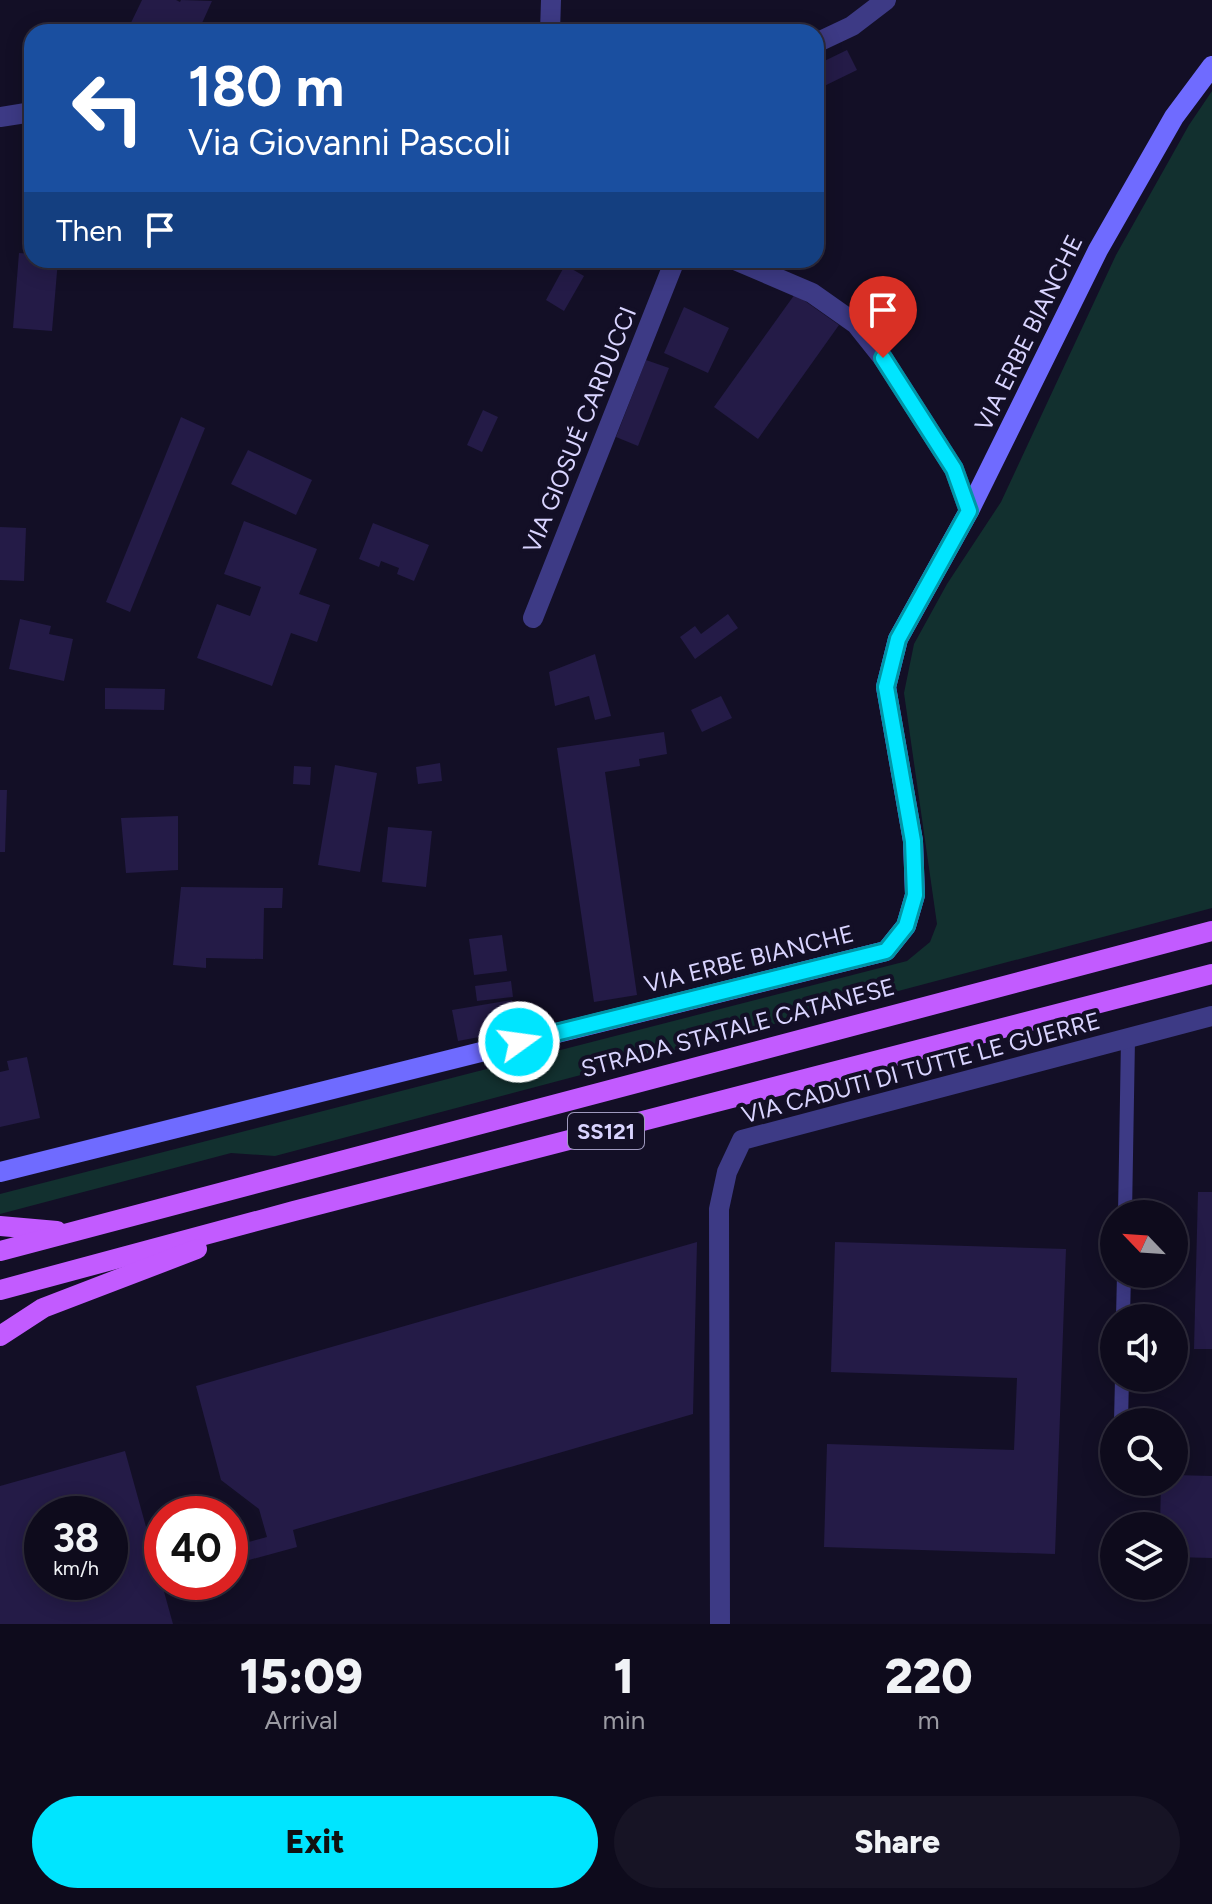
<!DOCTYPE html>
<meta charset="utf-8">
<style>
body{margin:0;font-family:Figtree,sans-serif;background:#171425;color:#f1f3f6;height:100vh;display:flex;flex-direction:column;font-size:30px;white-space:nowrap}
*{box-sizing:border-box;margin:0}
p{font-size:26px;color:#9b9ba3}
.icon{flex:none;width:44px;height:44px;fill:none;stroke:currentColor;stroke-width:2;stroke-linecap:round;stroke-linejoin:round}
.map{position:relative;height:1624px;overflow:hidden}
.drawer{display:flex;flex-direction:column;background:#0e0b1c;flex:1}
.drawer>*{flex:none}
.banner{position:absolute;left:24px;top:24px;width:800px;height:244px;border-radius:24px;box-shadow:0 4px 20px #0003,0 0 0 2px #2e2b3b;background:#1a4fa0;color:#fff;overflow:hidden}
.needle{width:52px;rotate:295deg}
.controls{position:absolute;left:1100px;top:1200px;display:grid;gap:16px}
.controls a{display:grid;place-items:center;width:88px;height:88px;border-radius:50%;background:#0e0b1c;box-shadow:0 4px 20px #0003,0 0 0 2px #2e2b3b;font-size:40px}
.speed{position:absolute;left:24px;top:1496px;display:flex;gap:16px;font-size:40px;font-weight:700;text-align:center}
.speed>*{display:grid;place-content:center;width:104px;height:104px;border-radius:50%;background:#0e0b1c;box-shadow:0 4px 20px #0003,0 0 0 2px #2e2b3b;line-height:1}
.speed small{font-size:20px;font-weight:400}
.speed .limit{border:12px solid #d22;background:#fff;color:#111}
.pin{position:absolute;display:grid;place-items:center;width:68px;height:68px;color:#fff;margin:-82px -34px;border-radius:50% 50% 50% 0;rotate:-45deg;box-shadow:0 0 8px #0007}
.pin .icon{rotate:45deg}
.me{position:absolute;width:88px;margin:-44px;rotate:76deg;stroke-linejoin:round;filter:drop-shadow(0 0 6px #0008)}
.turn{display:flex;align-items:center;gap:28px;height:168px;padding:0 32px;font-size:36px}
.turn .icon{width:104px;height:104px;stroke-width:2.5}
.turn b{display:block;font-size:56px;line-height:68px}
.then{display:flex;align-items:center;height:76px;padding:0 32px;background:#0003;gap:16px;font-size:30px}
.eta{display:flex;justify-content:space-evenly;align-items:center;height:136px;text-align:center}
.eta b{font-size:48px;font-weight:800;line-height:56px}
.action{display:flex;gap:16px;margin-top:auto;padding:16px 32px}
.action a{flex:1;height:92px;border-radius:48px;background:#00e5ff;color:#111;font-size:32px;font-weight:800;line-height:92px;text-align:center}
.action a+a{background:#171425;color:#f1f3f6}
.map>svg:first-child{display:block}
.green{fill:#12302f}
.building{fill:#241b47;fill-rule:evenodd}
.lines{fill:none;stroke-linecap:round;stroke-linejoin:round}
.lane{stroke:#3d3a85;stroke-width:14}
.street{stroke:#3d3a85;stroke-width:20}
.secondary{stroke:#6f6bff;stroke-width:20}
.primary{stroke:#c25bff;stroke-width:20}
.route-casing{stroke:#0095a6;stroke-width:20}
.route{stroke:#00e5ff;stroke-width:14}
.labels{text-anchor:middle;stroke-width:8;stroke-linejoin:round;paint-order:stroke}
.shield{fill:#130f26;stroke:#9e99be;stroke-width:2}
.shield-label{font-size:22px;font-weight:bold;fill:#d9d4ff}
.street-label{font-size:24px;fill:#d9d4ff;stroke:#130f26}
</style>
<div class="map">
<svg width="1212" height="1624" viewBox="0 0 1212 1624">
<rect width="100%" height="100%" fill="#130f26"/>
<polygon class="green" points="1212,91 1212,908 275,1156 231,1153 0,1214 0,1194 907,961 930,942 937,924 904,693 914,644 947,584 1001,502 1116,255 1189,125"/>
<g class="building">
<polygon points="142,0 176,0 180,2 181,0 212,1 198,32 135,32 128,29"/>
<polygon points="847,50 857,70 816,90 816,65"/>
<polygon points="19,253 32,254 32,260 58,260 52,331 13,328"/>
<polygon points="565,265 584,276 564,311 546,300"/>
<polygon points="795,294 839,325 758,439 714,407"/>
<polygon points="684,307 729,328 708,373 664,353"/>
<polygon points="646,360 669,368 638,446 616,437"/>
<polygon points="483,410 498,417 482,452 467,445"/>
<polygon points="181,417 205,428 130,612 106,602"/>
<polygon points="248,450 312,480 296,515 231,484"/>
<polygon points="244,521 317,549 299,594 330,605 317,642 291,633 272,686 197,658 217,604 250,616 261,587 224,574"/>
<polygon points="373,523 429,545 414,581 397,574 399,568 381,561 379,567 359,559"/>
<polygon points="0,527 26,528 24,581 0,580"/>
<polygon points="728,614 738,628 695,659 680,637 695,626 701,634"/>
<polygon points="20,619 51,626 49,634 73,639 64,681 9,669"/>
<polygon points="595,654 611,716 595,720 589,696 555,706 549,672"/>
<polygon points="105,688 165,689 164,710 105,709"/>
<polygon points="721,696 732,718 702,732 691,710"/>
<polygon points="664,732 667,754 639,759 640,766 605,772 637,995 594,1002 557,748"/>
<polygon points="440,763 442,781 418,784 416,767"/>
<polygon points="335,765 377,773 360,872 318,865"/>
<polygon points="294,766 311,767 310,785 293,784"/>
<polygon points="0,790 7,790 5,852 0,852"/>
<polygon points="178,816 178,870 126,873 121,818"/>
<polygon points="388,827 432,831 426,887 382,882"/>
<polygon points="181,887 283,888 282,908 264,908 263,959 206,958 206,968 173,965"/>
<polygon points="502,935 507,971 474,975 469,939"/>
<polygon points="511,981 513,997 477,1001 475,986"/>
<polygon points="512,1000 517,1030 458,1041 452,1010"/>
<polygon points="27,1057 40,1118 0,1127 0,1072 9,1070 7,1061"/>
<polygon points="1198,1192 1212,1192 1212,1349 1194,1349"/>
<polygon points="697,1242 693,1414 293,1530 297,1547 249,1560 245,1543 267,1537 259,1509 221,1480 196,1386"/>
<polygon points="835,1242 1066,1249 1055,1554 824,1547 827,1444 1014,1450 1017,1378 831,1372"/>
<path d="M125,1451l48,173h-173v-138zM42,1514h68v68h-68z"/>
<polygon points="1174,1475 1212,1476 1212,1558 1174,1557 1174,1526 1160,1526 1161,1482 1174,1482"/>
</g>
<g class="lines">
<g class="lane">
<polyline points="1125,1214 1128,1039"/>
<polyline points="1123,1318 1124,1274"/>
<polyline points="1121,1422 1122,1378"/>
</g>
<g class="street">
<polyline points="550,32 551,0"/>
<polyline points="816,43 852,26 886,0"/>
<polyline points="0,117 32,112"/>
<polyline points="735,260 812,293 856,324 883,358 954,469 969,511"/>
<polyline points="533,618 675,260"/>
<polyline points="720,1624 719,1209 727,1172 742,1140 1212,1016"/>
</g>
<polyline class="secondary" points="0,1172 886,951 906,926 915,895 913,841 886,687 898,639 969,511 1098,250 1174,117 1212,66"/>
<g class="primary">
<polyline points="0,1226 57,1231"/>
<path d="M0,1251c404,-105 807,-216 1212,-320"/>
<polyline points="0,1290 294,1211 1212,974"/>
<polyline points="0,1336 43,1308 197,1249"/>
</g>
</g>
<g class="lines">
<g class="route-casing">
<polyline id="route" points="519,1042 886,951 906,926 915,895 913,841 886,687 898,639 969,511 954,469 883,358"/>
</g>
<use href="#route" class="route"/>
</g>
<g class="labels">
<rect class="shield" x="568" y="1113" width="76" height="36" rx="6"/>
<g class="shield-label">
<text x="606" y="1139">SS121</text>
</g>
<g class="street-label">
<text transform="translate(1029 333) rotate(-64)" y="8">VIA ERBE BIANCHE</text>
<text transform="translate(580 430) rotate(-68)" y="8">VIA GIOSUÉ CARDUCCI</text>
<text transform="translate(749 959) rotate(-14)" y="8">VIA ERBE BIANCHE</text>
<text transform="translate(738 1028) rotate(-15)" y="8">STRADA STATALE CATANESE</text>
<text transform="translate(921 1068) rotate(-15)" y="8">VIA CADUTI DI TUTTE LE GUERRE</text>
</g>
</g>
</svg>
<div class="controls">
<a><svg class="needle" viewBox="-14 -14 28 28"><path d="M0-13l5 13h-10z" fill="#e53935"/><path d="M0 13l5-13h-10z" fill="#9b9ba3"/></svg></a>
<a><svg class="icon" aria-label="sound" viewBox="0 0 24 24"><path d="M4 9h4l5-4v14l-5-4H4zM17 9q2 3 0 6"/></svg></a>
<a><svg class="icon" aria-label="search" viewBox="0 0 24 24"><circle cx="10" cy="10" r="6"/><path d="M15 15l6 6"/></svg></a>
<a><svg class="icon" aria-label="layers" viewBox="0 0 24 24"><path d="M12 4l9 5-9 5-9-5zM3 14l9 5 9-5"/></svg></a>
</div>
<div class="speed"><div>38<small>km/h</small></div><div class="limit">40</div></div>
<div class="pin" style="left:883px;top:358px;background:#d93025"><svg class="icon" aria-label="arrive" viewBox="0 0 24 24"><path d="M6 21V4h12l-3 4 3 4H6"/></svg></div>
<svg class="me" style="left:519px;top:1042px" viewBox="-20 -20 40 40"><circle r="17" fill="#00e5ff" stroke="#fff" stroke-width="3"/><path d="M0-11L8 9 0 5-8 9z" fill="#fff"/></svg>
<div class="banner">
<div class="turn"><svg class="icon" aria-label="left" viewBox="0 0 24 24"><path d="M17 20v-9H6M10 6l-5 5 5 5"/></svg><div><b>180 m</b>Via Giovanni Pascoli</div></div>
<div class="then">Then<svg class="icon" aria-label="arrive" viewBox="0 0 24 24"><path d="M6 21V4h12l-3 4 3 4H6"/></svg></div>
</div>
</div>
<section class="drawer">
<div class="eta">
<div><b>15:09</b><p>Arrival</p></div>
<div><b>1</b><p>min</p></div>
<div><b>220</b><p>m</p></div>
</div>
<div class="action"><a>Exit</a><a>Share</a></div>
</section>
